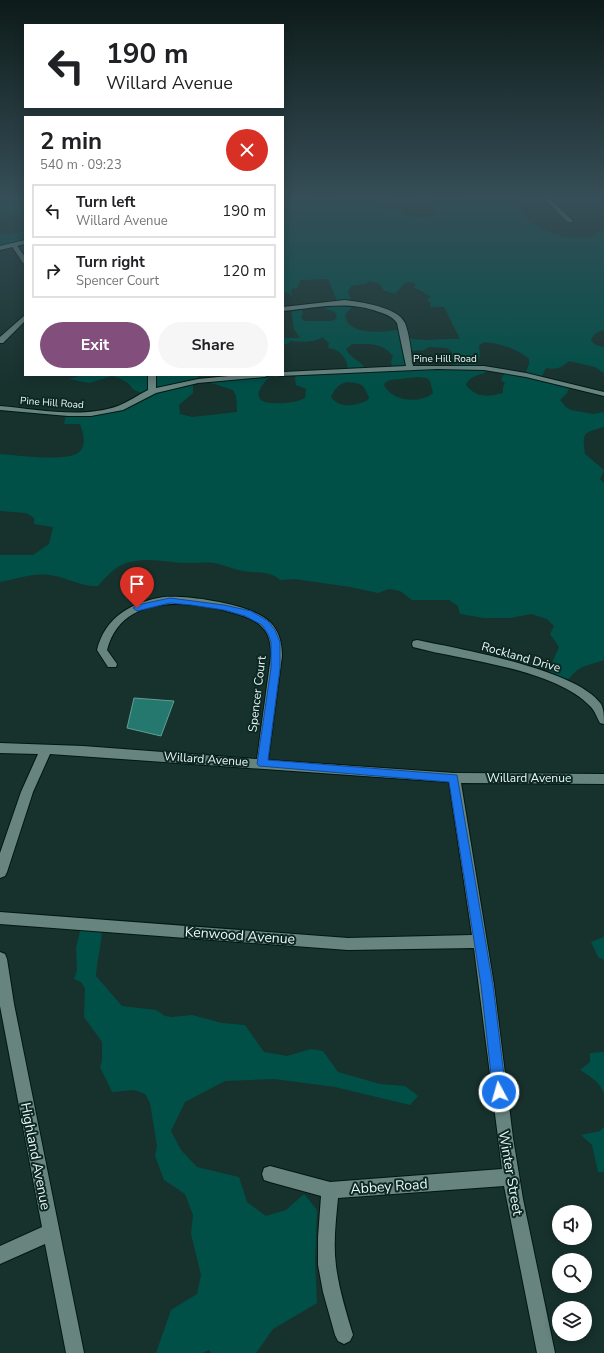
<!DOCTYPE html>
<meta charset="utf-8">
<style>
body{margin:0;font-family:"Nunito Sans",sans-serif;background:#f6f6f6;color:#202124;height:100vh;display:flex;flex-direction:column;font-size:15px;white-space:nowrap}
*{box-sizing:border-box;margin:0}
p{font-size:13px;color:#757577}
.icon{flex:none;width:22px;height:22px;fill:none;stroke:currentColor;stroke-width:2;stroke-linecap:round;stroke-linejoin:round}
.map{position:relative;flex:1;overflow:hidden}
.drawer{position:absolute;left:24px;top:116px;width:260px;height:260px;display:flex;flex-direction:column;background:#fff;border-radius:0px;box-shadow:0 2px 10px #0003}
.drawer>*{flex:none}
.hud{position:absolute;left:24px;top:24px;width:260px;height:84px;border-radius:0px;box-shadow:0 2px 10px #0003;background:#fff;color:#202124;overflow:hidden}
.fabs{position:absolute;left:552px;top:1205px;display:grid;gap:8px}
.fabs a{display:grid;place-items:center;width:40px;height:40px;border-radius:50%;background:#fff;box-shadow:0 2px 10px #0003;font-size:20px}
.pin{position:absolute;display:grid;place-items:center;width:34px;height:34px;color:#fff;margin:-41px -17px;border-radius:50% 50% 50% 0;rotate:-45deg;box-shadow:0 0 4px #0007}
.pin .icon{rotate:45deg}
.me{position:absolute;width:44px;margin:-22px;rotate:354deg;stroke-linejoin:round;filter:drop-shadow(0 0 3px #0008)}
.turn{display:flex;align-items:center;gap:14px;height:84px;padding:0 16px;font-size:18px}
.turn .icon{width:52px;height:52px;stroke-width:2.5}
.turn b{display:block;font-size:28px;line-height:34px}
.round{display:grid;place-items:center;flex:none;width:42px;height:42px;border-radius:21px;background:#f6f6f6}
.head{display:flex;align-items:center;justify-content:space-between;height:68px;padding:0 16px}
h1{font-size:24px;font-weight:700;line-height:30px}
.cta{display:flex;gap:8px;margin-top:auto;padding:8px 16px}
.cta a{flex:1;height:46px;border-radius:24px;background:#824f7d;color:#fff;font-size:16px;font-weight:700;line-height:46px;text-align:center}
.cta a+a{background:#f6f6f6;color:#202124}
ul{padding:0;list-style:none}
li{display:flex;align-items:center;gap:12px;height:54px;margin:0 8px 6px;padding:0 8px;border:2px solid #e0e0e0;border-radius:0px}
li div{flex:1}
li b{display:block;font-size:15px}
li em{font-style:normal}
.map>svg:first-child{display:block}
.green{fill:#005048;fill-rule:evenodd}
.water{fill:#25786d;stroke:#609f96}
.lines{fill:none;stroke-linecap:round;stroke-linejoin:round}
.street-casing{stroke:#011815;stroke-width:2}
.secondary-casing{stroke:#011815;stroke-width:2}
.street{fill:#68847f;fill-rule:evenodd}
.secondary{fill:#5c928a;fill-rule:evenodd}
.route{fill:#1a73e8;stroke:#114b97}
.labels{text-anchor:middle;stroke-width:4;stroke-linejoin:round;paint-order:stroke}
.far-street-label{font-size:10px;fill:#eaf9f6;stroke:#0d2723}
.street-label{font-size:12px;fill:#eaf9f6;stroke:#0d2723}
.near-street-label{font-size:14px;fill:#eaf9f6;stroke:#0d2723}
</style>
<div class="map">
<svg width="604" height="1353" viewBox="0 0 604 1353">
<rect width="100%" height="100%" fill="#17312d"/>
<g class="green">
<polygon points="0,198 24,198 19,201 25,202 25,218 15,216 0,220"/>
<path d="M303,198l10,2 16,1 15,-3h42l-3,8 1,2 17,2c0,1 3,5 4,5 5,3 26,2 31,-1v-3l-6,-8c7,1 11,-2 16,-3 7,-1 13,1 20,-1l1,-1h47c6,6 7,16 15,23 17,13 41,20 62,15 6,-1 5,-5 13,-5v99c-7,2 -11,4 -13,11l5,4 8,2v26l-9,-6 -26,-6c-7,7 -14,9 -23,7l-5,10 29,8 -3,7 -7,7 6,7 5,3 22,4 11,-2v15c-21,6 -22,5 -19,27l19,16 -4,9 4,4v177c-19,7 -25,4 -38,23l-19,-9 12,-27 -9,-13 4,-8 -7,-7 -16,-5 -21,4h-26l-24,-4 -2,-8 -9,-6h-37l-12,-9 -11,-2 -11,4 -28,-6 -56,-8 -14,1c-9,-9 -25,-7 -37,-9 -10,-2 -19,-6 -29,-8 -8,-1 -16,0 -24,0 -21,0 -43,-7 -64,0 -12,4 -19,13 -28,23 -17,1 -32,-9 -48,-11 -19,-2 -32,4 -50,7v-27h33l16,-11 4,-17 -19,-3v-6l-8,-5 -26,-2v-57c15,1 71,9 80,-3 7,-7 3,-18 0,-27h-16l2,-10 38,-2 41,-17 -12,-6 -5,-6 -9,-5 -7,-2 -23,7 -20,-4 14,-4h113l6,6 -9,2v10l-14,12 1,9 12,3 45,-5 -1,-16 -3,-6 -22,-7 -1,-3 61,-5c-21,21 -15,30 13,28 8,-1 14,-1 21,-5l1,-9 -10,-4 -1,-7 2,-4 51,-3c0,-12 -8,-22 -20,-23l1,-5 -7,-6c-7,6 -22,5 -32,4l-1,2 -6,2v-7h17l-6,-9 -3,-20 10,-2 2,6 -2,5 4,3h27l5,-3 -2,-6 -9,-3 -5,-5 16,-3 -9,-22 -27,1 -4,8 -5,1 -1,3 2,5 -4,-4 -6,-1v-93zM369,281l11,3 3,6 12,4 10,-11 7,-1 4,2 -3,4 7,2 11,7 -5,3 5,3 -1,4h14l16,32c-19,-1 -36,4 -54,-2l-4,-8c-15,3 -55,8 -57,-14l8,-9 -5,-14 3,-6 14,-2zM485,342c16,2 32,6 44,17v5l-4,10 -20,-2 -4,8 4,3 -2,4v6c-15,4 -27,5 -37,-8 2,-8 12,-10 19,-12l1,-4 -10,-2 4,-11 -1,-11zM352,344c17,0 30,-2 41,12l-2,6 2,7 -26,1c-6,-9 -16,-11 -21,-21zM429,347l18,1 5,4v7l2,7 -42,2 -2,-17 14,-1zM419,377l8,1 3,3 3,12c-12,11 -41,9 -49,-8l1,-2 5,-3zM347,382c15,1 16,2 22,15l-1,3c-11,6 -29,9 -37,-3 4,-8 7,-13 16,-15z"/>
<polygon points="25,231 25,261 15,245 0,248 0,233 9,234"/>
<path d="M102,926c0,17 -5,33 -6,50l26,30 34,4 9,6 7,1 20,-2 30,8 23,2 19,27 23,4 24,-7 12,2 15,21 42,12 25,2 13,10 -8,9 -75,-18 -61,-8 -49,2 -40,21 -14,29 10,19 16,17 42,10 8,25 19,14 20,-6 18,-16 13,16 -2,50 2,43 -44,26 -17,24h-45l-2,-3 -6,3h-47l15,-43 26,-16 4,-19 -10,-41 2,-19 -8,-21 -21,-14 -9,-24 2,-10 -7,-43 -5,-9 -11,-4 -22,2 -12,-25 2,-6v-19l-18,-25 1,-29 -4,-6 -7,-3 3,-9 -1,-22 5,-21z"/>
<polygon points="604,937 604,960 598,957 591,942"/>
<path d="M604,1052v42c-4,-12 -13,-17 -24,-24l10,-8v-9z"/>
<polygon points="604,1127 604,1172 598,1172 592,1145 581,1135 600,1131"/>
</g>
<polygon class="water" points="134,698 174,701 161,736 127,728"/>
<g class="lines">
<g class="street-casing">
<g id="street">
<polygon points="418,198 425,198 428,200 425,202"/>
<polygon points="543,198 549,198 573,221 572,222 568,222"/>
<polygon points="12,244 16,244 25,257 25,264 23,263 11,245"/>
<path d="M345,300c16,2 53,7 60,23 5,13 6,29 8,43h71l42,7 78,19v4l-78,-19 -42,-7 -47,-1 -157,7 3,-1v-3l123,-6 -9,-43c-4,-6 -11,-9 -18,-11 -32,-12 -63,-4 -96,-1v-4z"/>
<polygon points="25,315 25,321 3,343 0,343 0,337"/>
<path d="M148,375h8v13l42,-9 41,-4h30l-4,2 -67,6 -42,10 -33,17 -32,6h-23l-68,-6v-4c37,3 81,13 118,0 10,-4 20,-11 30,-16z"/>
<path d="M164,597c24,-2 88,7 106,25 9,9 12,21 12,34l-14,104 186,13 150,1v10l-143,-1 33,202 19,153 10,61 32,154h-18l-33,-167 -166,12c-2,22 -5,45 -2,68 3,23 10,46 17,69l-3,6 -6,3 -6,-3 -3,-6 -12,-43 -5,-27v-28l3,-41 -51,-14 -6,-2 -2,-6 2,-6 6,-2 60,16 172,-13 -28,-221 -126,2 -348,-26v-12l348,26 124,-3 -23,-153 -399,-28 -17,38 -26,80 -2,4 -5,2v-25l21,-61 17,-38 -38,-1v-10l83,3 174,13 14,-103c0,-11 -1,-21 -9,-29 -9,-10 -26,-13 -39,-17 -42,-10 -102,-14 -116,40l10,14 -1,3h-8l-11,-17c8,-33 35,-48 67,-53z"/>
<path d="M417,640c42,9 160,29 184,64 3,6 3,13 3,20l-4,-1c-3,-5 -5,-12 -9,-16 -37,-39 -127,-46 -178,-60l-1,-3 1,-3z"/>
<polygon points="0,952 5,954 7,959 14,1004 84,1353 66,1353 45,1244 0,1264 0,1246 42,1227 0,1006"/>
</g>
</g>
<g class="secondary-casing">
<polygon id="secondary" points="25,240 25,244 0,250 0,246"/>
</g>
<use href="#street" class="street"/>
<use href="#secondary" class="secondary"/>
</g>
<linearGradient id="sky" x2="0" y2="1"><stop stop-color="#0d1b19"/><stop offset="0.51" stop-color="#364e57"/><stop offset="1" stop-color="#364e57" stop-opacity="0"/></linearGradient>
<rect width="604" height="387" fill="url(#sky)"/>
<polygon class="route" points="170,598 224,605 251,611 268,621 275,630 280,642 280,668 268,760 457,775 493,985 506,1092 504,1097 499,1099 495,1097 493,1092 481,985 449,782 259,766 257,764 271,668 271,642 268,634 262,625 245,616 224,610 191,605 170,603 137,611 133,608 137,605"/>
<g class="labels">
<g class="far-street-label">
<text x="445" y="362">Pine Hill Road</text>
<text transform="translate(52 402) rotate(4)" y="4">Pine Hill Road</text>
</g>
<g class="street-label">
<text transform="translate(521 657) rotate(16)" y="4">Rockland Drive</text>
<text transform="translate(257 694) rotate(-83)" y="4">Spencer Court</text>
<text transform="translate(206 759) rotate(4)" y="4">Willard Avenue</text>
<text x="529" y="782">Willard Avenue</text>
</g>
<g class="near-street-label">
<text transform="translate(240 935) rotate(4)" y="5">Kenwood Avenue</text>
<text transform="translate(36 1156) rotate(79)" y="5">Highland Avenue</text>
<text transform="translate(511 1173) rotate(80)" y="5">Winter Street</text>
<text transform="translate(389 1186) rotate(-4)" y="5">Abbey Road</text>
</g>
</g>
</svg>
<div class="fabs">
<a><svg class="icon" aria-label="sound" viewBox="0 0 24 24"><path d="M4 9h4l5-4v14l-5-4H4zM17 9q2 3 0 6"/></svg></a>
<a><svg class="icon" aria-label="search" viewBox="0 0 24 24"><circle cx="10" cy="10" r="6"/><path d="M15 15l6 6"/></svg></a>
<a><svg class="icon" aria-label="layers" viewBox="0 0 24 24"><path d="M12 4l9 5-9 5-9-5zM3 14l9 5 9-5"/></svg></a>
</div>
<div class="pin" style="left:137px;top:608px;background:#d93025"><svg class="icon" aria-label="arrive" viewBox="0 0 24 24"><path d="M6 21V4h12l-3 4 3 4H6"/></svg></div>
<svg class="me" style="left:499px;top:1092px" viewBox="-20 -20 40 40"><circle r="17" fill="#1a73e8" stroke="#fff" stroke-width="3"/><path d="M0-11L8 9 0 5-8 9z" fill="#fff"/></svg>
<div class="hud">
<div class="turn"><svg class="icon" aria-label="left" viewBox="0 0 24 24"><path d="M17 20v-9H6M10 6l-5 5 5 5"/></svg><div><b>190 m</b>Willard Avenue</div></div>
</div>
<section class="drawer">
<div class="head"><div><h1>2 min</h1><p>540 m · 09:23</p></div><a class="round" style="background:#d93025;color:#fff"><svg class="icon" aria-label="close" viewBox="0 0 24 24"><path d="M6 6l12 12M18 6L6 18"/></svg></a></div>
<ul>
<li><svg class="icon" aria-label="left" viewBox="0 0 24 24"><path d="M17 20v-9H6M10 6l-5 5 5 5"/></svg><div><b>Turn left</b><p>Willard Avenue</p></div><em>190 m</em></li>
<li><svg class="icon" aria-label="right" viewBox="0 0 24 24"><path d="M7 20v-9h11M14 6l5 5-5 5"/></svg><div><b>Turn right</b><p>Spencer Court</p></div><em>120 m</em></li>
</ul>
<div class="cta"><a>Exit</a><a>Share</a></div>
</section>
</div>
